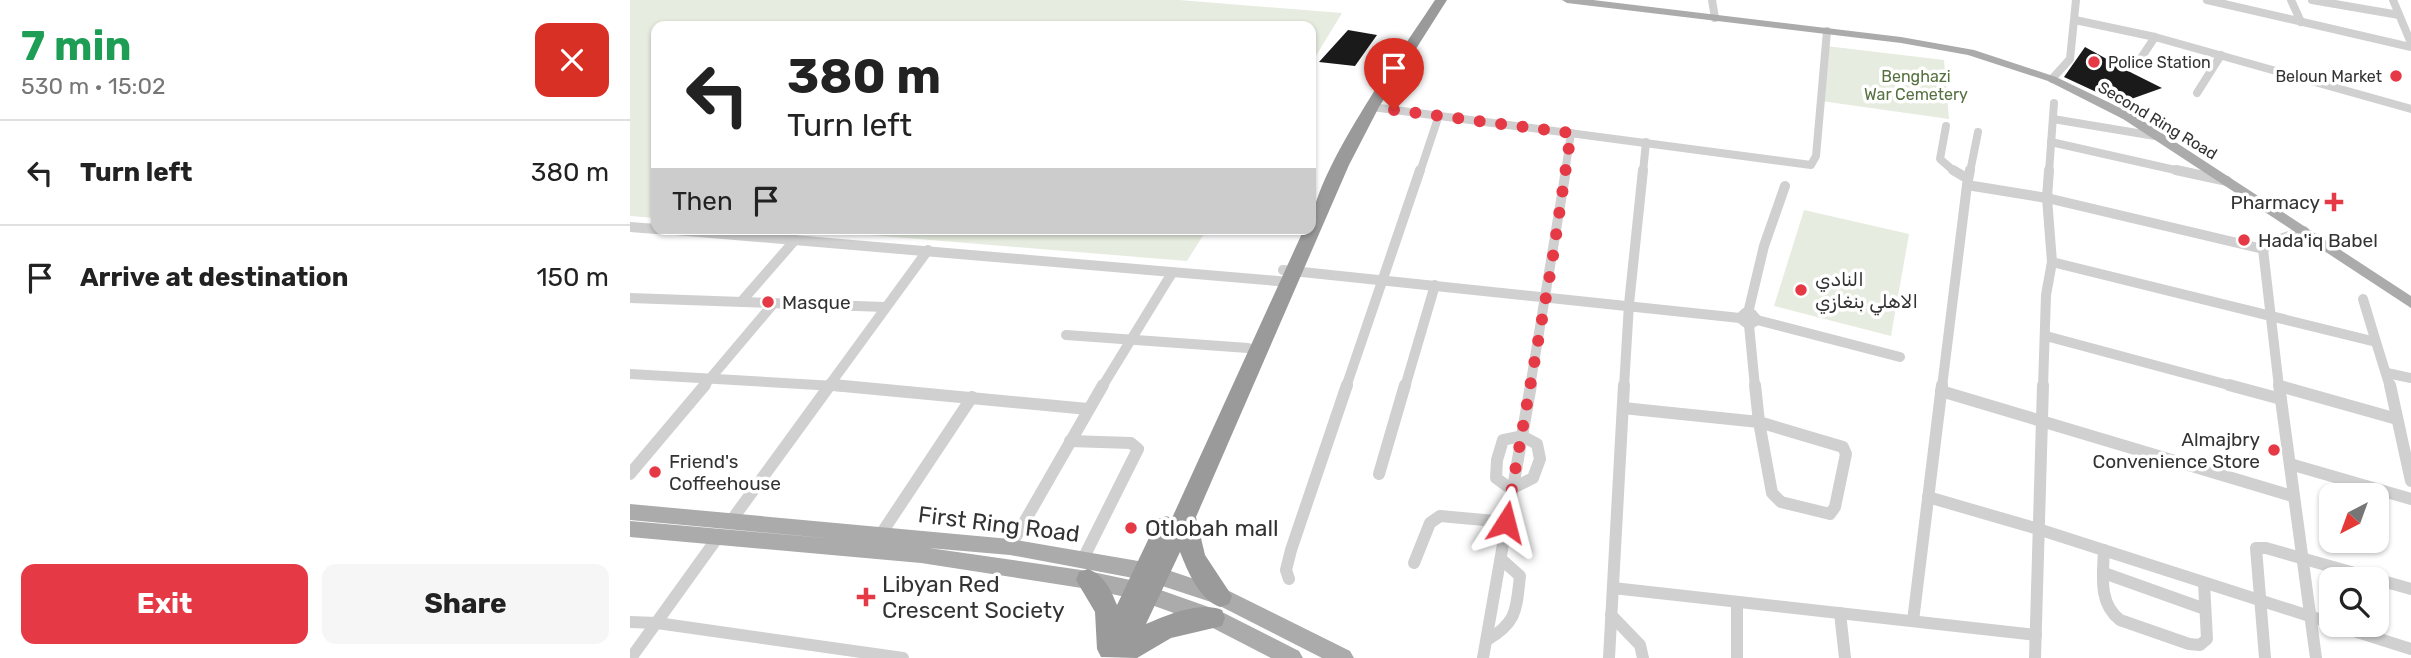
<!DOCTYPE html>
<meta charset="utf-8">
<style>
body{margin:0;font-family:Rubik,Vazirmatn,sans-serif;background:#f6f6f6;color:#222;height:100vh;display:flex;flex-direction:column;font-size:26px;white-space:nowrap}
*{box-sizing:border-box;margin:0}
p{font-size:23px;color:#767676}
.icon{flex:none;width:38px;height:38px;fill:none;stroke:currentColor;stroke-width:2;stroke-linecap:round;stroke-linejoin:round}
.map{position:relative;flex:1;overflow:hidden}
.drawer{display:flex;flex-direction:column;background:#fff;width:630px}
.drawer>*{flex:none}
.top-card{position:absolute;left:21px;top:21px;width:665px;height:214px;border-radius:14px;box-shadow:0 2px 5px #0004;background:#fff;color:#222;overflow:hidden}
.needle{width:46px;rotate:221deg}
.tools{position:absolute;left:1689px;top:483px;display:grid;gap:14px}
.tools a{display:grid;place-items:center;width:70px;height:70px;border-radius:14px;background:#fff;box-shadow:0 2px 5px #0004;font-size:35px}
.pin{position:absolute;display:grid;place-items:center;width:60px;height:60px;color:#fff;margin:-72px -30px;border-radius:50% 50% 50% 0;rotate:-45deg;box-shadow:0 0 7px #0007}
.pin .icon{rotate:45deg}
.me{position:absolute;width:77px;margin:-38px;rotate:9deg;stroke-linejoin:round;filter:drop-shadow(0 0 5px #0008)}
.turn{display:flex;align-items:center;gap:24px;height:147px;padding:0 21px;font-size:32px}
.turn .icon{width:91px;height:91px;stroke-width:2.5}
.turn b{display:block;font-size:49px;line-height:60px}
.then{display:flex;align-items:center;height:66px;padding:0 21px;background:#0003;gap:14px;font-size:26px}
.round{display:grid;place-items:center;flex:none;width:74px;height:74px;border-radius:14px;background:#f6f6f6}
.summary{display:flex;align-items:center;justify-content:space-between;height:119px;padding:0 21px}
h1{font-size:42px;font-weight:700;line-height:52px;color:#1e9e55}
.button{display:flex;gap:14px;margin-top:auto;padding:14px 21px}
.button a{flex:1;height:80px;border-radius:14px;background:#e63946;color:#fff;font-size:28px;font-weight:700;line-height:80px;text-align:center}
.button a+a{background:#f6f6f6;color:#222}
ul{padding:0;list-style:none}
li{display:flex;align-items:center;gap:21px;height:105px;padding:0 21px;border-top:2px solid #e0e0e0}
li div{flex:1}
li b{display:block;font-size:26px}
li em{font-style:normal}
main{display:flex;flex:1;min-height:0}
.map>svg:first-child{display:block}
.green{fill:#e6ecdf}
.building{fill:#1a1a1a}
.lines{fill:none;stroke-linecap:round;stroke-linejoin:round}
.street-far2{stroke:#d0d0d0;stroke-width:8}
.street-far1{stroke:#d0d0d0;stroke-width:10}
.street{stroke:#d0d0d0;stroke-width:12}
.primary{fill:#ababab;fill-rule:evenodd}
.highway{fill:#9a9a9a;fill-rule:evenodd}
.route{stroke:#e63946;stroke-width:12;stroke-dasharray:0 21.6}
.poi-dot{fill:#e63946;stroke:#fff;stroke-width:2.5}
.labels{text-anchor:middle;stroke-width:7;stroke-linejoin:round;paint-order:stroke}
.far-poi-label{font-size:16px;fill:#333;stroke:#fff;text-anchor:start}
.far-park-label{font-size:16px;fill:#56703f;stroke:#fff}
.far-street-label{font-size:16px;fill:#333;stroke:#fff}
.poi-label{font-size:19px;fill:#333;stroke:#fff;text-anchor:start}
.near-street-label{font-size:23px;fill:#333;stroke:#fff}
.near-poi-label{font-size:23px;fill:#333;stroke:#fff;text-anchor:start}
</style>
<main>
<section class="drawer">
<div class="summary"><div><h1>7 min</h1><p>530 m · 15:02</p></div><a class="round" style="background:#d93025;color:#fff"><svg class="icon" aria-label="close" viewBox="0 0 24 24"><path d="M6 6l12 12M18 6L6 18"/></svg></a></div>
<ul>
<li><svg class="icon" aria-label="left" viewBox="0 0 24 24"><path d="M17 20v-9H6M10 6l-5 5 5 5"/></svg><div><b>Turn left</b></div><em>380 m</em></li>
<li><svg class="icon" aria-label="arrive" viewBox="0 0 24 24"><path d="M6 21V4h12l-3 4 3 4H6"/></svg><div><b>Arrive at destination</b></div><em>150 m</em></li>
</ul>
<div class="button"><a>Exit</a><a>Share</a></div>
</section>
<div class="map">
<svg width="1781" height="658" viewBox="0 0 1781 658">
<rect width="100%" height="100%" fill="#fff"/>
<g class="green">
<polygon points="0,0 549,0 712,13 681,64 681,26 26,26 26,218 0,216"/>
<polygon points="1196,46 1314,60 1319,119 1191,101"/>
<polygon points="1174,210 1279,234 1261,336 1144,306"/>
<polygon points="167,229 577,229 557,261"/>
</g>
<g class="building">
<polygon points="718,30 747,35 725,66 689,62"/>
<polygon points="1455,47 1502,73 1532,88 1490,103 1434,77"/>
</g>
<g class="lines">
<g class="street-far2">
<polyline points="1082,0 1085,18"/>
<polyline points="1577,0 1781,47"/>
<polyline points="1661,0 1671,22"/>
<polyline points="1682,0 1769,15"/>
<polyline points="1763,0 1781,43"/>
<polyline points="1445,20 1525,37 1781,109"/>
<polyline points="1505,67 1525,37"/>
<polyline points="1422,79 1440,59 1446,0"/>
<polyline points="1567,93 1591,55"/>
<polyline points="742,107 1181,165 1186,156 1197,31"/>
<polyline points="1423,119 1531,137"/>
<polyline points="1316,126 1310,159 1325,172"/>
<polyline points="1421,142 1554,172"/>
<polyline points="790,172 809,115"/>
<polyline points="935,172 941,133"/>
<polyline points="1013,172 1016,142"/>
<polyline points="1340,172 1348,132"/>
<polyline points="1419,172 1424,103"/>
</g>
<g class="street-far1">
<polyline points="1323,170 1338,179"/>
<polyline points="1340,170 1337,185 1417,198 1633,249"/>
<polyline points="1546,170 1597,181"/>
<polyline points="0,227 26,229"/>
<polyline points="34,229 659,282"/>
<polyline points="1422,262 1746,342 1760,387"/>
<polyline points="653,270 1110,318"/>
<polyline points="0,298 255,307"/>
<polyline points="1733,299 1746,342"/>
<polyline points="111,302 165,240"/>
<polygon points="1115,313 1122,314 1127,320 1119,325 1110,318"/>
<polyline points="1118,313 1134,246 1155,186"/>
<polyline points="1127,320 1270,357"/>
<polyline points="1119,325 1125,387"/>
<polyline points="436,335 618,348"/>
<polyline points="1416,336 1606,387"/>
<polyline points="1757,373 1781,378"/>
<polyline points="0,374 222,387"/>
<polyline points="1650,386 1653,387"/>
<polyline points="73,387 144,303"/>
<polyline points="198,387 298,250"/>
<polyline points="472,387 542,273"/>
<polyline points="716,387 790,170"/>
<polyline points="775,387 805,285"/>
<polyline points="900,387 936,170"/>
<polyline points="994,387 999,304 1013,170"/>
<polyline points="1312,387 1337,185"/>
<polyline points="1413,387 1416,295 1422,262 1417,198 1419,170"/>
<polyline points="1649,387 1633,249 1647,240 1674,231"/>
</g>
<g class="street">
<polyline points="203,385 458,409"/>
<polyline points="1125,385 1129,422"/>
<polyline points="1599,385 1651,399"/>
<polyline points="1649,385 1686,658"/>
<polyline points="1760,385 1781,481"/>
<polyline points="1650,386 1767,419"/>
<polyline points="1311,391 1662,496"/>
<polyline points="993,408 1129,422"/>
<polygon points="1129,422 1213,447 1216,454 1205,507 1200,514 1151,502 1142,493"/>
<polygon points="892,436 907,444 910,459 903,478 881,489 866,478 867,460 873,440"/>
<polyline points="440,441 501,443 508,449 453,559"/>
<polyline points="1660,464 1781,499"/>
<polyline points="0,474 75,385"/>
<polyline points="749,474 775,385"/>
<polyline points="1298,497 1408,529 1701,623"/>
<polyline points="101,521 200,385"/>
<polyline points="251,534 342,397"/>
<polyline points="380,547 473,385"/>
<path d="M1474,550c-1,25 -6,53 16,70l69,24 11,1 7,-6 -3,-56"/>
<polyline points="784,563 800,523 810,516 876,522"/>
<polyline points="1474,573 1575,609"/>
<polyline points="659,579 656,570 661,550 717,385"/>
<polyline points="983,588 1406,635"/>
<polyline points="1107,602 1107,658"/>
<polyline points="1210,613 1215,658"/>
<polyline points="981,615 1010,645 1013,658"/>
<polyline points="1283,621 1312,385"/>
<polyline points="0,622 27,623 273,658"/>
<polyline points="1705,625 1781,649"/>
<path d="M857,640c31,-18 29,-31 33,-64l-19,-17"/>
<polyline points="1,658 88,537"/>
<polyline points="853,658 901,385"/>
<polyline points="979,658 994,385"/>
<polyline points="1405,658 1413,385"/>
<polyline points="1635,658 1626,548 1636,548 1781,589"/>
</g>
<g class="primary">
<polygon points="932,0 963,0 1271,37 1344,50 1426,77 1501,113 1781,296 1781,308 1493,119 1418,81 1338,55 1271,43 937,3"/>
<polygon points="0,504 380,539 514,562 597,590 720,651 724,658 692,658 584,603 514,580 380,555 299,548 458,571 505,581 590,611 669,651 673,658 641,658 577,625 505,599 458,589 291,563 0,537 0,521 205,539 0,520"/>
</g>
<path class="highway" d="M805,0h12l-68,107 -30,58 -153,352 9,38 27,41 -3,8 -9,3c-21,-8 -32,-35 -40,-55l-34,72c22,-9 53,-23 76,-14l3,8 -3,8 -51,12 -34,20 -36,-1 -4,-8 -2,-37 -19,-32 3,-8 9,-3c16,6 23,21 29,36l41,-86 8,-3 6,2 132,-289h7c0,-54 92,-180 124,-229z"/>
</g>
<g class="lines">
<polyline class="route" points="764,110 941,133 922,263 876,522"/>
</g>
<g class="poi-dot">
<circle cx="1464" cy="62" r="7"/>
<circle cx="1766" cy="76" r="7"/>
<path d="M1700.5 191.5h7v7h7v7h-7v7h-7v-7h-7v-7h7z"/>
<circle cx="1614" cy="240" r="7"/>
<circle cx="1171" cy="290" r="7"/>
<circle cx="138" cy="302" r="7"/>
<circle cx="1644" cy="450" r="7"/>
<circle cx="25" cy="472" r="7"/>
<circle cx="501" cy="528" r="7"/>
<path d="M232.5 586.5h7v7h7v7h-7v7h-7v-7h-7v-7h7z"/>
</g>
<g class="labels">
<g class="far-poi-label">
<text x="1478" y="68">Police Station</text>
<text x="1752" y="82" text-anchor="end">Beloun Market</text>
</g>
<g class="far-park-label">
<text x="1286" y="82">Benghazi<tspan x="1286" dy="18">War Cemetery</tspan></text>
</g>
<g class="far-street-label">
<text transform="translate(1528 120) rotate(31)" y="6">Second Ring Road</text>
</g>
<g class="poi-label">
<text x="1690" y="209" text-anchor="end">Pharmacy</text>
<text x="1628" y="247">Hada'iq Babel</text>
<text x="1185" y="286">النادي<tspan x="1185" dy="22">الاهلي بنغازي</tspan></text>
<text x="152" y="309">Masque</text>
<text x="1630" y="446" text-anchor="end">Almajbry<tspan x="1630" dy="22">Convenience Store</tspan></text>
<text x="39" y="468">Friend's<tspan x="39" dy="22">Coffeehouse</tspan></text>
</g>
<g class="near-street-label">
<text transform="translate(369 524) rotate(7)" y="8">First Ring Road</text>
</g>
<g class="near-poi-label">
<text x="515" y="536">Otlobah mall</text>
<text x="252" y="592">Libyan Red<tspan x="252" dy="26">Crescent Society</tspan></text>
</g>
</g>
</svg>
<div class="tools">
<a><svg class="needle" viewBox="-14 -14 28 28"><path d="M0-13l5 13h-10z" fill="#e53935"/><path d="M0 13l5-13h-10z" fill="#767676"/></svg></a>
<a><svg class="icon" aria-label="search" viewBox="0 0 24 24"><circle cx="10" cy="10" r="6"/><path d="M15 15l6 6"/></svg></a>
</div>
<div class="pin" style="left:764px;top:110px;background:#d93025"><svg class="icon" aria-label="arrive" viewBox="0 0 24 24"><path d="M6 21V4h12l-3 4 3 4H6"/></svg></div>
<svg class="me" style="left:876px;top:522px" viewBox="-20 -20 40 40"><path d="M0-17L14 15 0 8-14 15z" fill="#e63946" stroke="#fff" stroke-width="4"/></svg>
<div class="top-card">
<div class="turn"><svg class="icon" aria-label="left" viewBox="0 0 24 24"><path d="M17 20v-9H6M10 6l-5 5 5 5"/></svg><div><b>380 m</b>Turn left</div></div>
<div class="then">Then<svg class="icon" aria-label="arrive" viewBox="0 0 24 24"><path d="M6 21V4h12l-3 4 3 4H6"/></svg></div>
</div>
</div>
</main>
